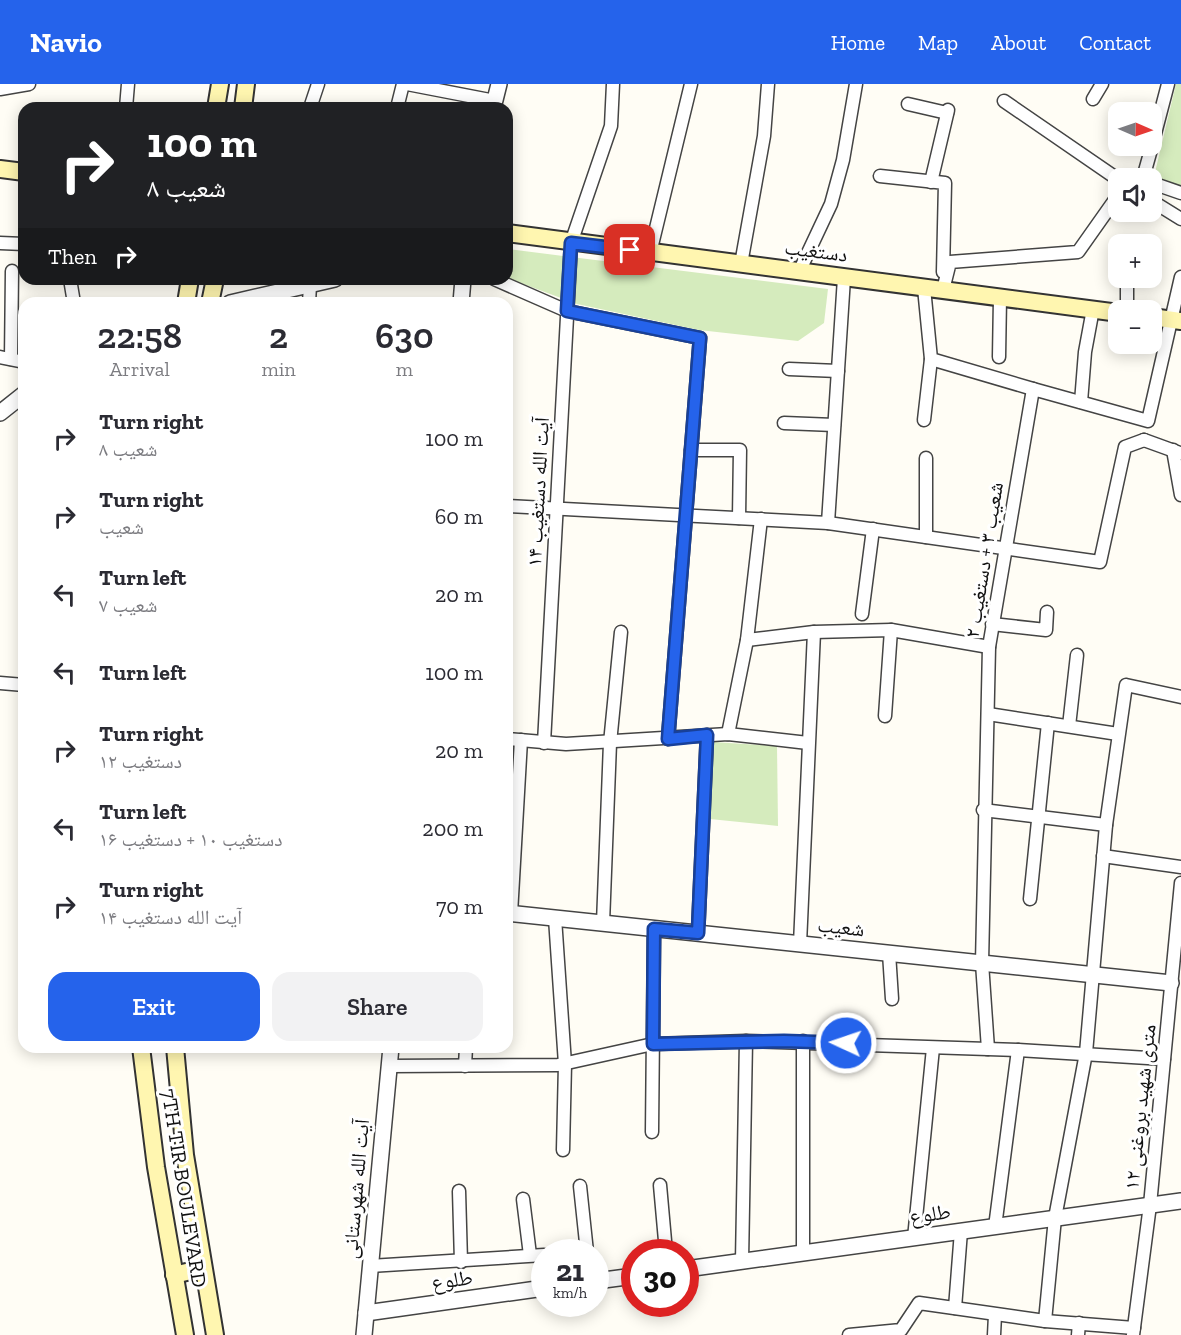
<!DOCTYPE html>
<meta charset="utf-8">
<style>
body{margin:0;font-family:"Zilla Slab","Noto Naskh Arabic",serif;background:#f2f2f3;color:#2b2b33;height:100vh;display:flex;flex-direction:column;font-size:22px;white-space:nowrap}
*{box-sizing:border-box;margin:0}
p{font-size:20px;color:#7c7c81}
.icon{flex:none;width:33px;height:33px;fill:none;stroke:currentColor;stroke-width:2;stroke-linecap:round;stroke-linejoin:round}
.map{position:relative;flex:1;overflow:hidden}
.details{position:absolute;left:18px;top:213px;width:495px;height:756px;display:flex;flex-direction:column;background:#fff;border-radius:18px;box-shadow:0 3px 15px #0003}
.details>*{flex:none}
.banner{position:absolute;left:18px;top:18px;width:495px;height:183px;border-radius:18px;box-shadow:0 3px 15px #0003;background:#202124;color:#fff;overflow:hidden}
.needle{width:39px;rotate:92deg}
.buttons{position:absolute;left:1108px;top:18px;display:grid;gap:12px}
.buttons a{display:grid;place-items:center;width:54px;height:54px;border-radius:12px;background:#fff;box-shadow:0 3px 15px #0003;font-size:30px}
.speed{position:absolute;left:531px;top:1155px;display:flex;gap:12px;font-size:30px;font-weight:700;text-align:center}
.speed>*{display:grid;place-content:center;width:78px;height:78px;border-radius:50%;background:#fff;box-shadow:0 3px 15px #0003;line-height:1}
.speed small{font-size:15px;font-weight:400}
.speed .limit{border:9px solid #d22;background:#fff;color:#111}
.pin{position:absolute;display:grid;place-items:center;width:51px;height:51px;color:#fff;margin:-26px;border-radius:12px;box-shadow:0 3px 9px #0006}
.me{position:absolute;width:66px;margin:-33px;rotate:273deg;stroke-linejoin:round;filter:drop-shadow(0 0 4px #0008)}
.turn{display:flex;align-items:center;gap:21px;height:126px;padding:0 30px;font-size:27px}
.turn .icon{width:78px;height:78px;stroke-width:2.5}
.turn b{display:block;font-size:42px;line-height:51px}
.then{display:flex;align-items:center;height:57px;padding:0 30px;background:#0003;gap:12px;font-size:22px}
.eta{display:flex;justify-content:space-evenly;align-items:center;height:102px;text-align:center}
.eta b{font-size:36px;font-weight:600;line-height:42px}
.primary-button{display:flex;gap:12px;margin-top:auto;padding:12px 30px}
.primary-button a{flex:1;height:69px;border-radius:18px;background:#2563eb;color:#fff;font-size:24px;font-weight:600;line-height:69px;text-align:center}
.primary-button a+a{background:#f2f2f3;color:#2b2b33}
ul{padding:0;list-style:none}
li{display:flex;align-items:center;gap:18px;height:78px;padding:0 30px}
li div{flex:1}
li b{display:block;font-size:22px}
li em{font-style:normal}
header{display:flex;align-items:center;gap:36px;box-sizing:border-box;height:84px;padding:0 30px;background:#2563eb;color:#fff}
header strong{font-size:28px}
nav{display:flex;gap:33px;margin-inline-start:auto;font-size:21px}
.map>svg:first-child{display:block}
.green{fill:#d5ebbd}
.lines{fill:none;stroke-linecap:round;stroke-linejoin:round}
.minor-casing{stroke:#444;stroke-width:15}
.tertiary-casing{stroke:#444;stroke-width:18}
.secondary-casing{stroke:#333;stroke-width:20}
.minor{stroke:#fff;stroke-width:12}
.tertiary{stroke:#fff;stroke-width:15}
.secondary{stroke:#fff6b0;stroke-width:16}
.route-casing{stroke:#184099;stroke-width:15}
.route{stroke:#2563eb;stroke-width:10}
.labels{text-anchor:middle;stroke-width:6;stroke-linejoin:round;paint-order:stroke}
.street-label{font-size:21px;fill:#111;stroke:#fff}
</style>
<header>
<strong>Navio</strong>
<nav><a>Home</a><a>Map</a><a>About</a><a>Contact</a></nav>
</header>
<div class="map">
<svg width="1181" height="1251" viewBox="0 0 1181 1251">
<rect width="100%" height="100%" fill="#fffdf5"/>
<g class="green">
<polygon points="1176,0 1181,0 1181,113 1152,101"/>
<polygon points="507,165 828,205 824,239 798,257 699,246 577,220 507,194"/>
<polygon points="713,658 777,662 778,742 710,735"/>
</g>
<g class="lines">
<g class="minor-casing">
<g id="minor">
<polyline points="407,0 495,17"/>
<polyline points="0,5 29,0"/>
<polyline points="1093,15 1102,0"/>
<polyline points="1004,17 1119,96"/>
<polyline points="908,20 947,29"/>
<polyline points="126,24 128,0"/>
<polyline points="310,24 318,0"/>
<polyline points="397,24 403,0"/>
<polyline points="1152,61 1168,0"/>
<polyline points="880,92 945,99 943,188"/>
<polyline points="1143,94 1152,62"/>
<polyline points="931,98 948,26"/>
<polyline points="1152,99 1181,109"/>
<polyline points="1152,117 1181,135"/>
<polyline points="0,159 24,160"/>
<polyline points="650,169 691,0"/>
<polyline points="741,180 764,52 768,0"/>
<polyline points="799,188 831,120 843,76 856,0"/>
<polyline points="70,195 74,219"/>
<polyline points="494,195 567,227 700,254 668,655"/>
<polyline points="924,204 931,275 1033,305"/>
<polyline points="943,206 950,178 1078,168 1119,110"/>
<polyline points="309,219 310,201"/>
<polyline points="1127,226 1127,194"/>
<polyline points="0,273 24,278"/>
<polyline points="999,273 1000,214"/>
<polyline points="11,275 12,187"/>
<polyline points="789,285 838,287"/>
<polyline points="1081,318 1085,268 1093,225"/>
<polyline points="924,336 931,275"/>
<polyline points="784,339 834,341"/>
<polyline points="1144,356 1180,369"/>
<polyline points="691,366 740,366 739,434"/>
<polyline points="1173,366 1181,411"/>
<polyline points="926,374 926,453"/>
<polyline points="507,422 828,439 1100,478 1125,363 1144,356"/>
<polyline points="828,439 844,194"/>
<polyline points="862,530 873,445"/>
<polyline points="992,540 1046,546 1047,528"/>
<polyline points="747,556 814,548 891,546 989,563"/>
<polyline points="0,599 24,601"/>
<polyline points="988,630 1118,650"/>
<polyline points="885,632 891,546"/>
<polyline points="1069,642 1077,571"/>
<polyline points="728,650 747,556 761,435"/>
<polyline points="507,655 566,660 728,650 808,659"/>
<polyline points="544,659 571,159 611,42 613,0"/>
<polyline points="983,726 1106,741"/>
<polyline points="1103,772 1181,783"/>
<polyline points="1030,815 1048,639"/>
<polyline points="511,830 521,656"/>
<polyline points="555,834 565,980 563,1066"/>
<polyline points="603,839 610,659 621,548"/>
<polyline points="698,849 707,651"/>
<polyline points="800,860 814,548"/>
<polyline points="889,869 892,915"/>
<polyline points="803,957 803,1169"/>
<polyline points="988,965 982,879 989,563 1033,305 1148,337 1181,193"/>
<polyline points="389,982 558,981 653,960 746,957 1018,966 1164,975"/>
<polyline points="465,982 466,963"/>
<polyline points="652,1048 654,845"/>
<polyline points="660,1101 666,1168"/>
<polyline points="580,1102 587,1168"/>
<polyline points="459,1107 461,1178"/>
<polyline points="523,1115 530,1171"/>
<polyline points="995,1143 1018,966"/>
<polyline points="914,1154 933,964"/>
<polyline points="742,1177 746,957"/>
<polyline points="370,1182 544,1171"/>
<polyline points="955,1224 961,1147"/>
<polyline points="1045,1237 1055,1134 1086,969 1106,741 1126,601 1181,613"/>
<polyline points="849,1251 901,1246 919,1219 1045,1237 1134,1244"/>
<polyline points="994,1251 995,1231"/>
<polyline points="1078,1251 1079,1239"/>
<polyline points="1133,1251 1150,1121 1181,799"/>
</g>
</g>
<g class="tertiary-casing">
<g id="tertiary">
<polyline points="493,24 499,0"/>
<polyline points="230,219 335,195"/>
<polyline points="461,219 463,195"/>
<polyline points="0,329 24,310"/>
<polyline points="507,829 1171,899"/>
<polyline points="686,1185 1181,1117"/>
<polyline points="596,1197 634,1192"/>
<polyline points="366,1229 544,1204"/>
<polyline points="364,1251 391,963"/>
</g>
</g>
<g class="secondary-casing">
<g id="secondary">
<polyline points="216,24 220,0"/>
<polyline points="243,24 246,0"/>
<polyline points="0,85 24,88"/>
<polyline points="507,149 1119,229"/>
<polyline points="186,219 190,195"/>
<polyline points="210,219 215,195"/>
<polyline points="1152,233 1181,237"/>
<polyline points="141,963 156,1083 185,1251"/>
<polyline points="175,963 185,1071 215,1251"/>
<polyline points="174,1191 203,1184"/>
</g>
</g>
<use href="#minor" class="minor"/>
<use href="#tertiary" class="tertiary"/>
<use href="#secondary" class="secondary"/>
</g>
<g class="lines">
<g class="route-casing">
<polyline id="route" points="630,166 571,159 567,227 700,254 668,655 707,651 698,849 654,845 653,960 784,957 846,959"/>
</g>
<use href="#route" class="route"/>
</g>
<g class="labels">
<g class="street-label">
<text transform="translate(816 167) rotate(7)" y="7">دستغیب</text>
<text transform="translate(538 408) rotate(-87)" y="7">آیت الله دستغیب ۱۴</text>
<text transform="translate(984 476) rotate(-81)" y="7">شعیب ۳ + دستغیب ۲</text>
<text transform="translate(841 843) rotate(6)" y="7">شعیب</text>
<text transform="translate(1140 1023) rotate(-84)" y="7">۱۲ متری شهید بروغنی</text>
<text transform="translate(184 1104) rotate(81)" y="7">7TH TIR BOULEVARD</text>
<text transform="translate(356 1105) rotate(-85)" y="7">آیت الله شهرستانی</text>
<text transform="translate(930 1130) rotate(-8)" y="7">طلوع</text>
<text transform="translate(452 1196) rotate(-8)" y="7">طلوع</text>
</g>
</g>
</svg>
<div class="buttons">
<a><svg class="needle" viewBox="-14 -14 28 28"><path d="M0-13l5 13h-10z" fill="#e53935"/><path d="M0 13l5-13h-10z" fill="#7c7c81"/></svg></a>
<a><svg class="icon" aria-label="sound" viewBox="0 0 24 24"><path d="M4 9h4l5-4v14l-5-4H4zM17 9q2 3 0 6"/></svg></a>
<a>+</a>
<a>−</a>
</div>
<div class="speed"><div>21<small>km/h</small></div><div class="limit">30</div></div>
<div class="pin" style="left:630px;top:166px;background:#d93025"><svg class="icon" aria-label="arrive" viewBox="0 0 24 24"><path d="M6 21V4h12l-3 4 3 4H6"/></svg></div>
<svg class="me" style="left:846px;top:959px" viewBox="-20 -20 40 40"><circle r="17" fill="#2563eb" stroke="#fff" stroke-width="3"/><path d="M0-11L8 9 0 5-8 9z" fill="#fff"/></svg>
<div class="banner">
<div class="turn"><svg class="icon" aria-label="right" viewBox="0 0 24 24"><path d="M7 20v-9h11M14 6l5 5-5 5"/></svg><div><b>100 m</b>شعیب ۸</div></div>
<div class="then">Then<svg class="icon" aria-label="right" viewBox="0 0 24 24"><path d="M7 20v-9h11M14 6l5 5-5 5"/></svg></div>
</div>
<section class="details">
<div class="eta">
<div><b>22:58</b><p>Arrival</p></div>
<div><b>2</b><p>min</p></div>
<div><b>630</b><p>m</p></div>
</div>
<ul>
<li><svg class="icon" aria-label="right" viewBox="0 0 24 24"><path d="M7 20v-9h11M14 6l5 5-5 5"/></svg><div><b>Turn right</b><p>شعیب ۸</p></div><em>100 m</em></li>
<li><svg class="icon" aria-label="right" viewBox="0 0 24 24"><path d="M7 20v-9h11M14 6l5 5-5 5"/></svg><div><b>Turn right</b><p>شعیب</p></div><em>60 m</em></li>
<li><svg class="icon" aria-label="left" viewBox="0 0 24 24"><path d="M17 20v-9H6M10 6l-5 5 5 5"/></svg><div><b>Turn left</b><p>شعیب ۷</p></div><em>20 m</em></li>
<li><svg class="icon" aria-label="left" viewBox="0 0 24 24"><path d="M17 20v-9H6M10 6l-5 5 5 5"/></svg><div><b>Turn left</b></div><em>100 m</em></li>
<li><svg class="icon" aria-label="right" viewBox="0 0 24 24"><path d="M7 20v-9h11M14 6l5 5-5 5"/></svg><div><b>Turn right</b><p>دستغیب ۱۲</p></div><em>20 m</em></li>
<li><svg class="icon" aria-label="left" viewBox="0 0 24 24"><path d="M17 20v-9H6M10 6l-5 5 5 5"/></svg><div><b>Turn left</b><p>دستغیب ۱۰ + دستغیب ۱۶</p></div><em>200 m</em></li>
<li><svg class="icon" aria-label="right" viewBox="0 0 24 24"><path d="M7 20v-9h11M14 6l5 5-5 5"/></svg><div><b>Turn right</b><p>آیت الله دستغیب ۱۴</p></div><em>70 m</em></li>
</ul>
<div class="primary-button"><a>Exit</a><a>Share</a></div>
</section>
</div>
